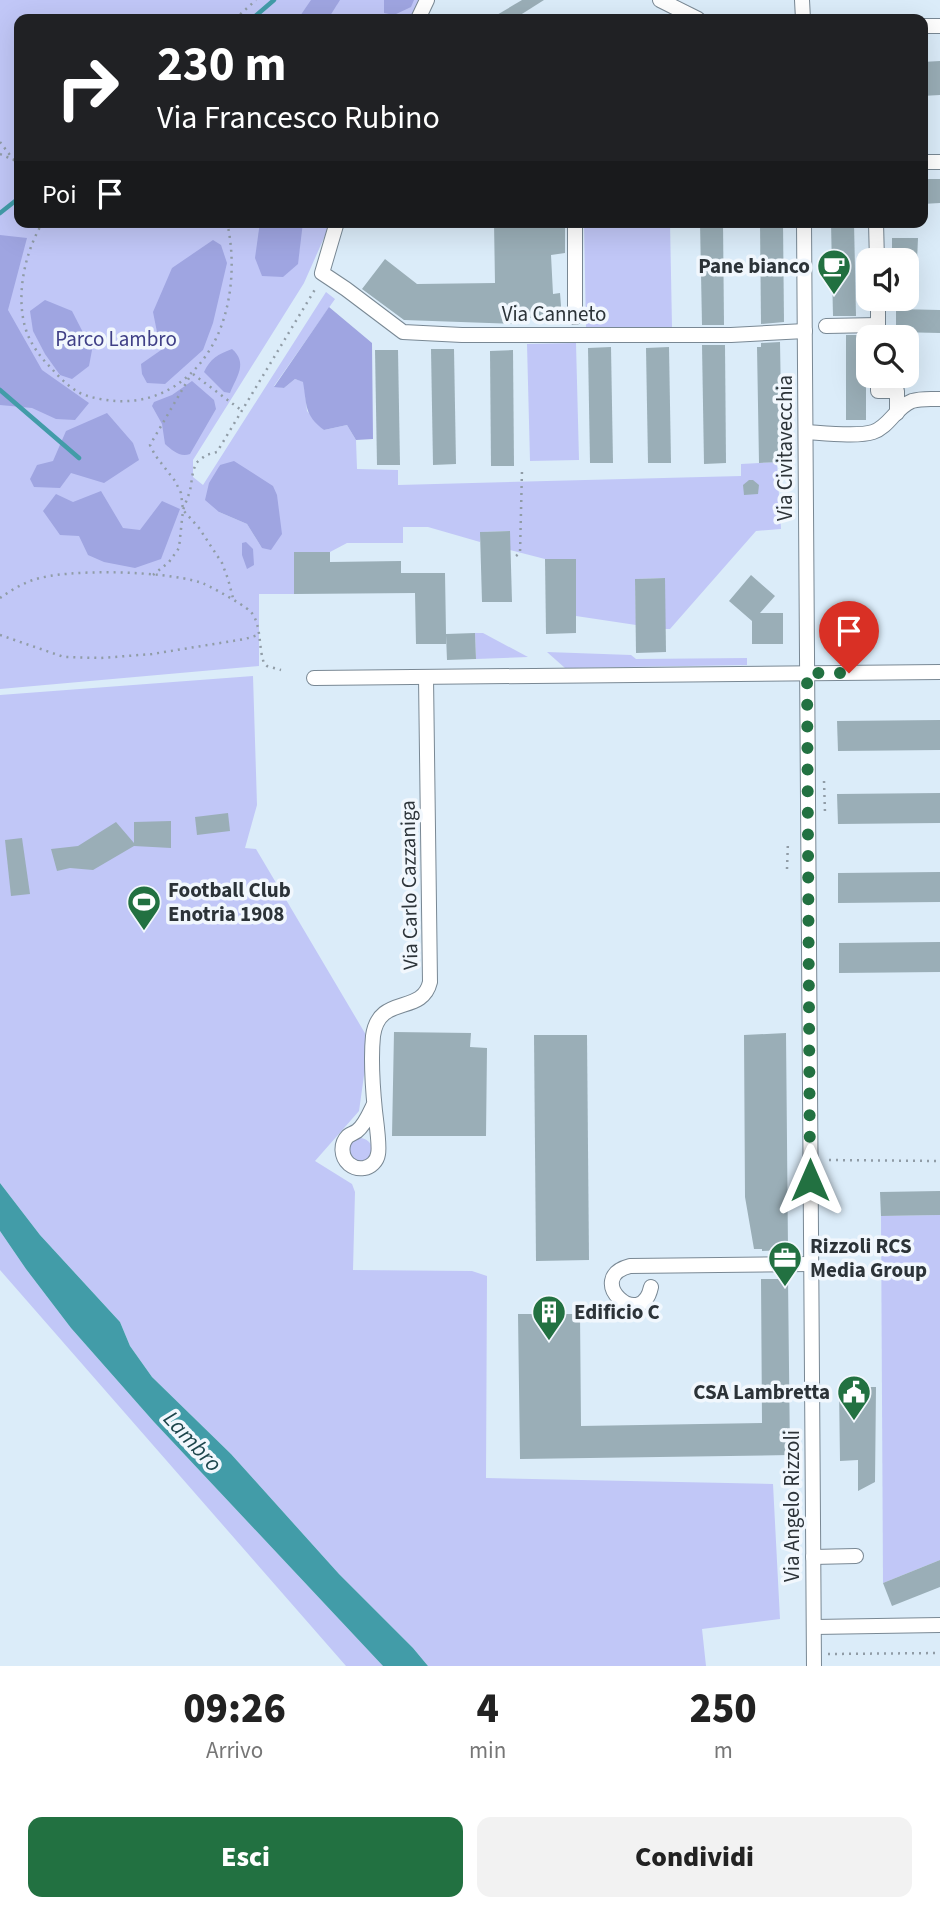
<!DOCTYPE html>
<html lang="it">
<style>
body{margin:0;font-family:"Source Sans 3",sans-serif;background:#f2f2f2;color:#222;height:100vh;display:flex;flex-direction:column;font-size:26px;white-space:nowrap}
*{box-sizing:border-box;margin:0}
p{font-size:23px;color:#767676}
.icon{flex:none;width:38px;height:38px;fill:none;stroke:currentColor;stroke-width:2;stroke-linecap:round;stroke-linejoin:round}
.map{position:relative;height:1666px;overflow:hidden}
.details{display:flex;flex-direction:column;background:#fff;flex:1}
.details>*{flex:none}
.top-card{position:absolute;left:14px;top:14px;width:914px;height:214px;border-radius:14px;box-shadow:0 7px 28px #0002;background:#202124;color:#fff;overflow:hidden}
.tools{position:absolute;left:856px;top:248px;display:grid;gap:14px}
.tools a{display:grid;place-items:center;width:63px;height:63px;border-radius:14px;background:#fff;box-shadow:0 7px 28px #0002;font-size:35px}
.pin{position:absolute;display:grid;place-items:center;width:60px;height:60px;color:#fff;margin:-72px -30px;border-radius:50% 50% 50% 0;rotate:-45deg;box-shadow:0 0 7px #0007}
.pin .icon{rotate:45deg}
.me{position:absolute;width:77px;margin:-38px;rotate:0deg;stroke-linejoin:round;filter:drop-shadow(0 0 5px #0008)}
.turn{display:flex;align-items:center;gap:24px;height:147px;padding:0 28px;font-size:32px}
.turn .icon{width:91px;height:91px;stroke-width:2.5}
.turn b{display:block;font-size:49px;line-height:60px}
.then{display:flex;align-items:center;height:66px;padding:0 28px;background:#0003;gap:14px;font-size:26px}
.eta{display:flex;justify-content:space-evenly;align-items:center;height:119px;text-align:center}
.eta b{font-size:42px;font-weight:800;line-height:49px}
.cta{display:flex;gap:14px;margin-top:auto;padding:14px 28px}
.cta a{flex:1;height:80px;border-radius:14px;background:#227141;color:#fff;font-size:28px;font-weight:800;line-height:80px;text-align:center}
.cta a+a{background:#f2f2f2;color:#222}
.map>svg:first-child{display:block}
.green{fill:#c1c7f7;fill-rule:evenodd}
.forest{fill:#9fa5e1}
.water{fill:#429ca8}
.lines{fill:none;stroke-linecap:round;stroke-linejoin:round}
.stream{stroke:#429ca8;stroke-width:4.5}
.building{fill:#9aaeb7}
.minor-casing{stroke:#798894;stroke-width:16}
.path{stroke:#909ca6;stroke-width:2.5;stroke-dasharray:2 5;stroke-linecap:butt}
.minor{stroke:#fff;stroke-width:14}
.route{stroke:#227141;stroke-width:12;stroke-dasharray:0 21.6}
.labels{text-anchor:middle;stroke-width:7;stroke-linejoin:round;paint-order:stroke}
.poi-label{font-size:21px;font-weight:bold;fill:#2c3338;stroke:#f1f7fd;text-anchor:start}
.street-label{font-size:21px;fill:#2c3338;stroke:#f1f7fd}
.park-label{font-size:21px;fill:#3f3f86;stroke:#f1f7fd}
.water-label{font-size:23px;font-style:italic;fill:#1d464c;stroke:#f1f7fd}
</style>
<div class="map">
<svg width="940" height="1666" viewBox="0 0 940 1666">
<rect width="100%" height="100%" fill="#dbecf9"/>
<g class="green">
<path d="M0,0h424l-8,19h-397v203h312l-27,61 -111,177v17l10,8 123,-193 9,7 -61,87 10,2 11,-9 9,3 3,29 17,19 23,-5 9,15 1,29 41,1v15l343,-9v-12l36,-2 4,67 -25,2 -86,98h-5l-1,-51 -29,1 1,46 -60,-9 -1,-57h-30l-35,-9 -1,-19 -28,1 -1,10 -52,-15h-25v16h-56l-17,9h-36v42h-35v72l-259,23zM219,465l43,83 -15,-24 -28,-12z"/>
<polygon points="584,222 670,222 672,327 586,329"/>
<polygon points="576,343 579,460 530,461 527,344"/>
<polygon points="475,633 483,633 528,657 476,659"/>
<polygon points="547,652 631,655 636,659 747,658 747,665 565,668"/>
<polygon points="253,676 257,805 245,848 256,849 369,1040 359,1111 315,1161 352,1184 355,1192 353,1270 472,1271 487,1276 486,1478 773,1484 780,1619 702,1629 706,1666 428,1666 413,1648 339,1574 231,1454 152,1377 130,1346 120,1322 40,1235 0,1183 0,695"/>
<circle cx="360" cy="1150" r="12"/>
<polygon points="940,1215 940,1560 883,1583 881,1216"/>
<polygon points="0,1231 26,1269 71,1328 154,1422 383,1666 346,1666 0,1270"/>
</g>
<g class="forest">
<polygon points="311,0 340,0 328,19 298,19"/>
<polygon points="384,0 414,0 411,7 394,15 384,13"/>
<polygon points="260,222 303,222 298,264 283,277 262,276 255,258"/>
<polygon points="0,235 27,238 8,310 42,370 89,403 75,420 56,419 32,408 0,405"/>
<polygon points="213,240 221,245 227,263 213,323 203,350 165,384 147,383 142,374 141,364 164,348 162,339 157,332 153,312 172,268"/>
<polygon points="45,300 72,311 92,350 89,366 72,379 60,375 45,354 33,331 30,311"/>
<path d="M329,307l43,36 1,96 -17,1 -9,-15 -23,5c-20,-15 -17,-25 -21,-48l-8,-3 -11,9 -10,-1z"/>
<path d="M232,349c16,14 5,27 -2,44l-6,-1 -20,-20c6,-13 14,-18 28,-23z"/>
<path d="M192,381l22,19 2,9 -26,45c-10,4 -18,-4 -25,-10l-3,-20 -10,-18 2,-4 18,-7z"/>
<polygon points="107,413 133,443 139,460 104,483 71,473 60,488 34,487 30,479 37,465 53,461 66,431"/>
<polygon points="234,461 273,486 277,495 282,534 271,550 262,548 247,524 219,512 205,500 209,483 220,465"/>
<polygon points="101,491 123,528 140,530 162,501 180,509 161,559 135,568 104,562 88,555 79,536 60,535 43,511 56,494 73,502"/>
<polygon points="246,542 253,549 254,565 247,569 242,555 242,543"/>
</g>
<polygon class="water" points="0,1183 40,1235 120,1322 130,1346 152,1377 231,1454 339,1574 413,1648 428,1666 383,1666 154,1422 71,1328 26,1269 0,1231"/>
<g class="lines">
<g class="stream">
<polyline points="252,19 274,0"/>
<polyline points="0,213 19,198"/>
<polyline points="0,390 79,458"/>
</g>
</g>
<g class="building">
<polygon points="522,0 544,0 514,19 490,19"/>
<polygon points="940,61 940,95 922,96 922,62"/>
<polygon points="922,179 940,179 940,203 922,204"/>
<polygon points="494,222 565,222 565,253 551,255 553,294 560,293 562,318 518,318 519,324 404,320 362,289 385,259 417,284 495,283"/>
<polygon points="700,222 723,222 724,325 702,325"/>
<polygon points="760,222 783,222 784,322 761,324"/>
<polygon points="831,222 854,222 856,316 833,316"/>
<polygon points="892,238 918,238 917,261 892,261"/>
<polygon points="896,309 940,310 940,333 896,332"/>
<rect x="846" y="335" width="20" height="85"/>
<polygon points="780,342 782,462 759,463 757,347 761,347 761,343"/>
<polygon points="702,345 725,345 726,463 704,464"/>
<polygon points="611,347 613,463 590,463 588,348"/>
<polygon points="669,347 671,463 648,463 646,348"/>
<polygon points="431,349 454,349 456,464 433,465"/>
<polygon points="375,350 398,350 400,465 377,465"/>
<polygon points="513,350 514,466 491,466 490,351"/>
<polygon points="749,480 753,480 759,485 758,494 744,495 743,485"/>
<polygon points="510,531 512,602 482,602 480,532"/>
<polygon points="294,552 330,552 330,562 401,561 401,573 445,573 446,634 475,633 476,659 447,660 446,635 446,644 416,644 415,593 294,594"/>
<polygon points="545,559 576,559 576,633 546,634"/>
<polygon points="751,575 775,596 760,613 783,613 783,644 752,644 752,621 729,601"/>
<polygon points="665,578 666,652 636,653 635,579"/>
<polygon points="940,720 940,750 838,751 837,721"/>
<polygon points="940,793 940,823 838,824 837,794"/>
<polygon points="228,813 230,831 197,835 195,817"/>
<polygon points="171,821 171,848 134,846 93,870 70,868 57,871 51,849 78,846 116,822 134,843 134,822"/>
<polygon points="22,838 30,894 11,896 5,840"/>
<polygon points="940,872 940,902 838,903 838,873"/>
<polygon points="940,942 940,972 839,973 839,943"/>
<polygon points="394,1032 471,1033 470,1047 487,1048 486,1136 392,1136"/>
<polygon points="786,1033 788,1250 762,1251 762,1249 754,1249 745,1197 744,1035"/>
<polygon points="534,1035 587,1035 589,1260 536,1261"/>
<polygon points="940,1191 940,1215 881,1216 880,1192"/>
<polygon points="761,1279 788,1279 790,1455 520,1459 518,1314 580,1314 581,1426 762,1423"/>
<polygon points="839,1387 876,1387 875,1482 858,1491 858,1460 840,1461"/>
<polygon points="940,1560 940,1587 892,1606 883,1583"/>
</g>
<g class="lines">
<g class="minor-casing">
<g id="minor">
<polyline points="660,0 698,19"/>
<polyline points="802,0 803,19"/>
<polyline points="418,19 427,0"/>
<polyline points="922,26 940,26"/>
<polyline points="922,162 940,162"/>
<polyline points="337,222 322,273 346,289 403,332 462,335 731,335 805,331"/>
<polyline points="575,222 575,317"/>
<polyline points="804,222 814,1666"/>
<polyline points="876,222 877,261"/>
<polyline points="878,299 878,338"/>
<polyline points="826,326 878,325"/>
<polyline points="878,376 878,391 897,391 897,413"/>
<path d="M806,432c17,1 52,5 67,0 16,-5 23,-25 39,-31 9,-3 19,-2 28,-2"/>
<polyline points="314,678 940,672"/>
<path d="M374,1104c-4,8 -9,21 -17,27 -3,2 -6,3 -9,5 -8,8 -7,21 1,28 5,4 10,5 15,4 7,-1 13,-7 14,-14 2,-7 -2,-34 -3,-43 -2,-20 -4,-55 -2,-75 6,-43 49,-20 57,-54l-4,-305"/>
<path d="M651,1287c-10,46 -68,-9 -21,-21l181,-2"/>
<polyline points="813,1557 856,1556"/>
<polyline points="814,1627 940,1625"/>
</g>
</g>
<g class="path">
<polyline points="235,19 256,0"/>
<polyline points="0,142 13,159"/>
<polyline points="0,154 14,160 19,166"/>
<path d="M43,222c-18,29 -28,74 -17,108 5,15 15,28 26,39 8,9 17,18 28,24 11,5 24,7 36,8 48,3 85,-27 103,-69 14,-34 16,-74 8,-110"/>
<polyline points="193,374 241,410"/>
<polyline points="189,378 150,445 155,455 175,481 181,493 183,510 199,528 222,563 228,579 234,602"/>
<polyline points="516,556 520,553 522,470"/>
<polyline points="153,575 169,562 179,548 183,510 190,491 193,472 196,463 206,455 217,452 317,286"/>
<path d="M0,598c10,-7 21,-14 33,-18 35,-12 130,-9 166,2 8,2 45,23 51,29 12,12 8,36 14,52l3,3 14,4"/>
<polyline points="0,635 64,657 101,658 152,654 245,639 258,635"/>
<polyline points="824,781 825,813"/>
<polyline points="787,869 788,841"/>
<polyline points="829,1160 940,1161"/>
<polyline points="793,1526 794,1573"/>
<polyline points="828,1654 940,1653"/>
</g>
<use href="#minor" class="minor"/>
</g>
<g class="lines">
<polyline class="route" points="810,1180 807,673 849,673"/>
</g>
<defs>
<g id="cafe-pin" transform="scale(1.75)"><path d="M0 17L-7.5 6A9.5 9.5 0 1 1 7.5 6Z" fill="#227141" stroke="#f1f7fd"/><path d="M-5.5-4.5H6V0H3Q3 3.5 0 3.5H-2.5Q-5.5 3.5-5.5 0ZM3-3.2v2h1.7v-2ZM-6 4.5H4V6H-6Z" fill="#fff"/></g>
<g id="stadium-pin" transform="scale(1.75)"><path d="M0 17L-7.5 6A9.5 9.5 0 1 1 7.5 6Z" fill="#227141" stroke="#f1f7fd"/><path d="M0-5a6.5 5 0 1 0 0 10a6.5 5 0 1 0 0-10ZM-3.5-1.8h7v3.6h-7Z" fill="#fff"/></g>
<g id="office-pin" transform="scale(1.75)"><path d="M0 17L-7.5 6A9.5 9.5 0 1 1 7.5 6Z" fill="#227141" stroke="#f1f7fd"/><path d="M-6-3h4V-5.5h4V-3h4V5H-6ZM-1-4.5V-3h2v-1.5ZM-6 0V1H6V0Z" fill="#fff"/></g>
<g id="building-pin" transform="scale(1.75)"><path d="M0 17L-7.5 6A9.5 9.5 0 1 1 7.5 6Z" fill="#227141" stroke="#f1f7fd"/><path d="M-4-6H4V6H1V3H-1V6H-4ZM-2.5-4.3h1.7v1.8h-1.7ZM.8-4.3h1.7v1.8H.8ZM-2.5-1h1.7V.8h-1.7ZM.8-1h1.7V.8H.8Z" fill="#fff"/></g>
<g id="civic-pin" transform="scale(1.75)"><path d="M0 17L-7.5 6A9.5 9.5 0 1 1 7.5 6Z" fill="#227141" stroke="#f1f7fd"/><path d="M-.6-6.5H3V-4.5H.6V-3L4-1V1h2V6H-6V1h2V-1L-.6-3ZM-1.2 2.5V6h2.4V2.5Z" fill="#fff"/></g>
</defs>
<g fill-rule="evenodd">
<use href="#cafe-pin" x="834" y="266"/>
<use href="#stadium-pin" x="144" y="902"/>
<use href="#office-pin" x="785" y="1258"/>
<use href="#building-pin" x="549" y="1312"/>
<use href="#civic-pin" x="854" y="1392"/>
</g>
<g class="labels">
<g class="poi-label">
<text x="810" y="273" text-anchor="end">Pane bianco</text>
<text x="168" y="897">Football Club<tspan x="168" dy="24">Enotria 1908</tspan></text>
<text x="810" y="1253">Rizzoli RCS<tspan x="810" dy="24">Media Group</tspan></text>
<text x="574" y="1319">Edificio C</text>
<text x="830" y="1399" text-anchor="end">CSA Lambretta</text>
</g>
<g class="street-label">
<text x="554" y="321">Via Canneto</text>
<text transform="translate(785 448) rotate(-90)" y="7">Via Civitavecchia</text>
<text transform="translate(409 885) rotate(-91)" y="7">Via Carlo Cazzaniga</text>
<text transform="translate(792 1506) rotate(-90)" y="7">Via Angelo Rizzoli</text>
</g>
<g class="park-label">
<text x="116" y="346">Parco Lambro</text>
</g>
<g class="water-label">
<text transform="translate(193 1441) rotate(47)" y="8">Lambro</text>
</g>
</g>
</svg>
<div class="tools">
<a><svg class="icon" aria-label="sound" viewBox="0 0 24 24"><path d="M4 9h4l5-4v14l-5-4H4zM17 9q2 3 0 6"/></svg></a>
<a><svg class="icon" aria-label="search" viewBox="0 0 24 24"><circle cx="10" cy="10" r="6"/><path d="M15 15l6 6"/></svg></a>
</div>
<div class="pin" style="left:849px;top:673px;background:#d93025"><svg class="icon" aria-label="arrive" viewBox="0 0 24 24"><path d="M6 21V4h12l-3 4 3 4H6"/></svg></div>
<svg class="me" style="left:810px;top:1180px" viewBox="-20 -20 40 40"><path d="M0-17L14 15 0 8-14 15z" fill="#227141" stroke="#fff" stroke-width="4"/></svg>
<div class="top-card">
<div class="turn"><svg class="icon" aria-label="right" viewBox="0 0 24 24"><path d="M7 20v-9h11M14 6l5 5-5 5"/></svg><div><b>230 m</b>Via Francesco Rubino</div></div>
<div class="then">Poi<svg class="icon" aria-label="arrive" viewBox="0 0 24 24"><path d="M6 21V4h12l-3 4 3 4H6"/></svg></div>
</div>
</div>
<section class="details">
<div class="eta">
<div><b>09:26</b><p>Arrivo</p></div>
<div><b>4</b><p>min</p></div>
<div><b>250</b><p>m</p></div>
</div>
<div class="cta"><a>Esci</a><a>Condividi</a></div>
</section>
